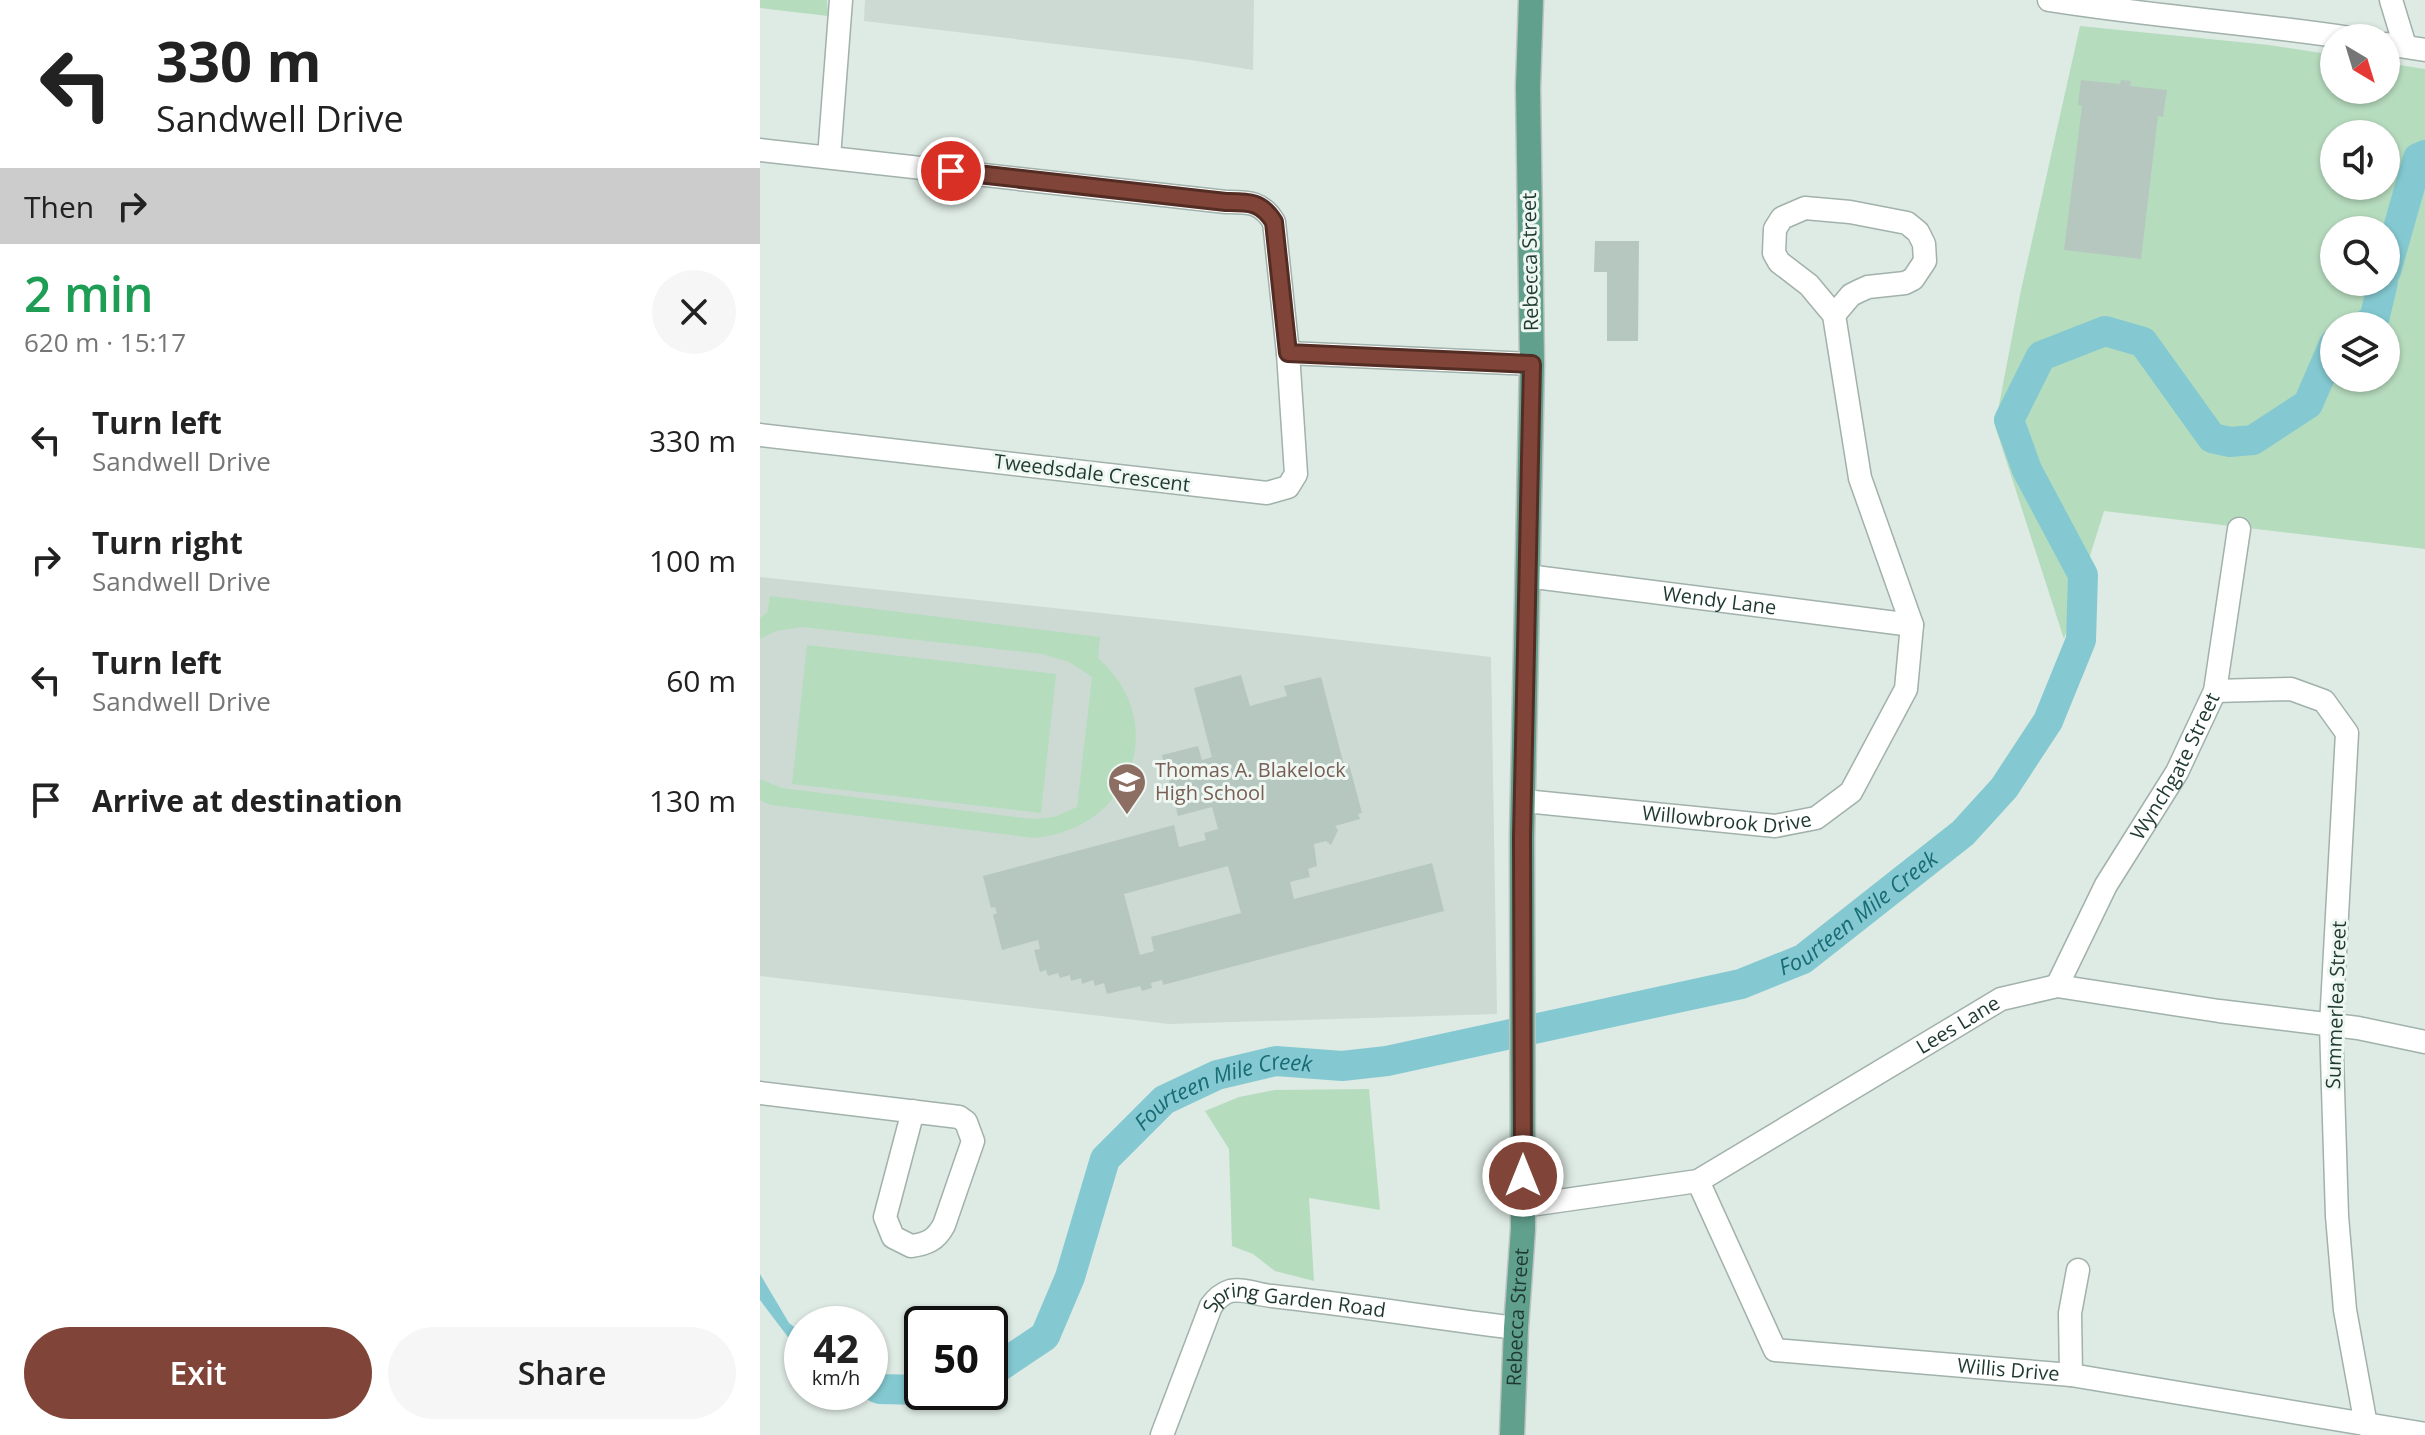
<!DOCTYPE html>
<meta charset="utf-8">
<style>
body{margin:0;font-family:"Open Sans",sans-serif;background:#f6f6f6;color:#222;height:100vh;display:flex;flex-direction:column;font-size:30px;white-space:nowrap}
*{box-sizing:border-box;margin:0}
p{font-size:26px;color:#767676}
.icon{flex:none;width:44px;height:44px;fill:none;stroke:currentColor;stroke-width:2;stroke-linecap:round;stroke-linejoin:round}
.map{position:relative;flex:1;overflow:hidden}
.panel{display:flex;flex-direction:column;background:#fff;width:760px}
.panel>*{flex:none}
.hud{background:#fff;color:#222;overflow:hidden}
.needle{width:52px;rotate:142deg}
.controls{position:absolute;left:1560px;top:24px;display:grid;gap:16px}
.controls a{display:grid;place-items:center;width:80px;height:80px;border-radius:50%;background:#fff;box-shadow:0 2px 6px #0004;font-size:40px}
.speed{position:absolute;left:24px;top:1306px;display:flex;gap:16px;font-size:40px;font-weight:700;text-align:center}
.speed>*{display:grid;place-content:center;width:104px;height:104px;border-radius:50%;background:#fff;box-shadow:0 2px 6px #0004;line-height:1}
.speed small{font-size:20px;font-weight:400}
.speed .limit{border:4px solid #111;border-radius:12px;background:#fff;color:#111}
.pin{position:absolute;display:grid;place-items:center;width:68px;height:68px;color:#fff;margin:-34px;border:4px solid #fff;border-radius:50%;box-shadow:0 2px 8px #0007}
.me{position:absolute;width:88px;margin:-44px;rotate:0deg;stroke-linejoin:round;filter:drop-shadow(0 0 6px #0008)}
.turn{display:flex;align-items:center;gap:28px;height:168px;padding:0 24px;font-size:36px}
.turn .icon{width:104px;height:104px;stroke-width:2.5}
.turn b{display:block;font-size:56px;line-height:68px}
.then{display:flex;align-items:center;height:76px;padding:0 24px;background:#0003;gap:16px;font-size:30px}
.round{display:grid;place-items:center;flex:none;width:84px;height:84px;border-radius:42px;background:#f6f6f6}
.summary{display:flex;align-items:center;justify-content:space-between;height:136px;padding:0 24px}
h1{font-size:48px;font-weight:600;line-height:60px;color:#1e9e55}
.primary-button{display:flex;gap:16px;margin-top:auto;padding:16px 24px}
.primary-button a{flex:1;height:92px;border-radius:48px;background:#804538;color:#fff;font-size:32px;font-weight:600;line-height:92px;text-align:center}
.primary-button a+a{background:#f6f6f6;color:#222}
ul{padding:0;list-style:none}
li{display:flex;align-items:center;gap:24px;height:120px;padding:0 24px}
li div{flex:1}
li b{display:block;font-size:30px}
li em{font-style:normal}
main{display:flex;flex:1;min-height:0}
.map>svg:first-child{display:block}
.built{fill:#ccdad3}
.green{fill:#b6dcbe;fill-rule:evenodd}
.water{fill:#84c9d1}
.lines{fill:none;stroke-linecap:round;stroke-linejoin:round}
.river{stroke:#84c9d1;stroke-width:30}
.building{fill:#b6c7bf;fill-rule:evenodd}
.minor-casing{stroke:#a1b1ab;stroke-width:25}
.major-casing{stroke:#bcc4c1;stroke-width:27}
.minor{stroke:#fff;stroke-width:22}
.major{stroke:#61a08c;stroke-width:24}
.route-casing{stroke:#532d24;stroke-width:20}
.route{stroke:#804538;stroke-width:14}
.labels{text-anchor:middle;stroke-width:6;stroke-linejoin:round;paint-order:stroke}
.street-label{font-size:20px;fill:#1f3931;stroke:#eef7f2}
.education-label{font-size:20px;fill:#785e54;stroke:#eef7f2;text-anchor:start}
.water-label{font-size:22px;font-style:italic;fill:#196b75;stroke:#eef7f2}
</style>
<main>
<section class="panel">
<div class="hud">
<div class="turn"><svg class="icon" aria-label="left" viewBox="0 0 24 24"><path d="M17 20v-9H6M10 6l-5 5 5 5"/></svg><div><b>330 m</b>Sandwell Drive</div></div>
<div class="then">Then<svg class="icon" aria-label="right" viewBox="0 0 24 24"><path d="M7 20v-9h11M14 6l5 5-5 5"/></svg></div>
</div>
<div class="summary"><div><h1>2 min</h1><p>620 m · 15:17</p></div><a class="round"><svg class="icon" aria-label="close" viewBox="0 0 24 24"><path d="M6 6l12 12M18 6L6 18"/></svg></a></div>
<ul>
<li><svg class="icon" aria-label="left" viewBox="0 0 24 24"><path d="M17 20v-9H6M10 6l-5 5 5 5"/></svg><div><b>Turn left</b><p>Sandwell Drive</p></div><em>330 m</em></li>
<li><svg class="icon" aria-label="right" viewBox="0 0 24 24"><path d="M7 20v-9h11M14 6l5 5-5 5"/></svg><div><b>Turn right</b><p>Sandwell Drive</p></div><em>100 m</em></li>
<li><svg class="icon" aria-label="left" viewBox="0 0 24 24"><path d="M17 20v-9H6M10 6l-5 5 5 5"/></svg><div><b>Turn left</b><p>Sandwell Drive</p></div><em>60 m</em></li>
<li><svg class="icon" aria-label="arrive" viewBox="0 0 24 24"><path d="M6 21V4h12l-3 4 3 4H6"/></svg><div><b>Arrive at destination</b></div><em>130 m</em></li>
</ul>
<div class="primary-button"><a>Exit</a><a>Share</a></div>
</section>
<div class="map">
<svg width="1665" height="1435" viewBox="0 0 1665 1435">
<rect width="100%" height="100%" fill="#deeae4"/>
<g class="built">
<polygon points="105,0 494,0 493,70 431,60 104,21"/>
<polygon points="0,577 406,620 731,657 737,1014 409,1024 0,976"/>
</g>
<g class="green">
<polygon points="0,0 67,0 68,16 0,8"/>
<path d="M1320,26l189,19 65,10v35h52v-27l39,6v480l-321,-38 -40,128 -69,-213 26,-136zM1574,134h52v52h-52zM1574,230h52v52h-52zM1574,326h52v52h-52z"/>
<path d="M10,596l330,41 -2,21c75,66 31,173 -65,180l-262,-33 -11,-5v-21l22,9 251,31 21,-2 23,-10 15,-130 -23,-15 -27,-8 -240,-27 -26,4 -16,8v-21l7,-5z"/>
<polygon points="47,645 296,674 281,813 32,784"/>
<polygon points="609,1089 620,1210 549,1198 554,1281 515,1271 493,1254 472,1246 469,1149 445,1111 479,1097 515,1090"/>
</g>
<polygon class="water" points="0,1274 29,1323 42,1333 34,1345 0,1300"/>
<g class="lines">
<g class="river">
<polyline points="1626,271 1658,158 1665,155"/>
<polyline points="1603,326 1614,320 1623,282"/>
<path id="s1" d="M230,1373l55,-37 25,-59 35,-118 59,-59 53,-25 59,-14 66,5 45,-5 354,-77 62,-25 160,-126 41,-45 44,-67 33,-81 2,-65 -56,-105 -18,-50 32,-64 64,-25 38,11 69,96 18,4 23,-2 55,-36 26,-60"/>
<polyline points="110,1384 119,1389 162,1390"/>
</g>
</g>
<g class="building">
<polygon points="1321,80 1360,84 1361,80 1371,81 1370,86 1407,90 1403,117 1398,116 1381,259 1304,250 1322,106 1318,105"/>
<polygon points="835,241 879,241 878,341 847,341 847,272 834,272"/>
<path d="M481,675l9,31 37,-10 -3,-10 37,-9 23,88 5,-1 13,49 -4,1 2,5 -25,7 3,4 -7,15 -5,-4 -12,3 3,22 -9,3 2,8 -20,5 4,17 138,-36 12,48 -281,74 -1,-5 -11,3 1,5 -10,3 -2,-5 -33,8 -3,-11 -9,3 -2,-6 -11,4 -1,-6 -10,3 -1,-6 -10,3 -2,-5 -10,3 -2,-6 -6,2 -6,-22 6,-1 -2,-9 -36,10 -9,-35 4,-2 -2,-6 -4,1 -8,-32 191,-51 5,22 27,-7 -2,-7 14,-4 -6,-22 -34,9 -4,-16 5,-2 -2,-5 -4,1 -5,-17 5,-1 -2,-6 -5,1 -4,-16 36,-9 4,14 10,-3 -18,-69zM468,866l13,47 -90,24 3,14 -14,4 -16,-61z"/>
</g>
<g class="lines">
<g class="minor-casing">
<g id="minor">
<path d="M1289,0c100,16 201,23 301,38"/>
<polyline points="1631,0 1645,46"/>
<polyline points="1626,44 1665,50"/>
<path d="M0,150l466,52c22,0 35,-1 48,20l14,131 8,121 -8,13 -21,6 -507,-58"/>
<polyline points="69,157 81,0"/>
<polyline points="528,353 772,364"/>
<path id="s2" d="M767,576l385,49"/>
<polyline points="1455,691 1531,689 1564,701 1587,733 1571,1025 1577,1216 1585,1310 1606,1425"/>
<path id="s3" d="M764,801l251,25 41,-8 35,-26 55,-103 6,-64 -52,-147 -26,-163 -25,-30 -30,-23 -5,-9 1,-24 7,-11 23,-10 45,4 57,11 11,9 6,12 1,17 -12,18 -8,4 -37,4 -9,4 -8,4 -17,20"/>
<path id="s4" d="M1297,986l49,-101 71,-113 38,-81 24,-162"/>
<path d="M0,1093l199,24 7,5 7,19 -29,84c-8,15 -17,19 -33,21l-18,-9 -8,-20 28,-106"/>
<path id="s5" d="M938,1181l77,169 296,25 354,59"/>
<path id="s6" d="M763,1206l175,-25 303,-182 56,-13 162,25 139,17 67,14"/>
<polyline points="1311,1375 1310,1313 1318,1270"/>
<path id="s7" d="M402,1435l49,-129c5,-7 10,-12 19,-15 14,-3 28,4 42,5 82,9 162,22 244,32"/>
</g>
</g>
<g class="major-casing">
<g id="major">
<path id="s8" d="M752,1435l4,-107 7,-99 -1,-392 10,-473 -4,-277 3,-87"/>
</g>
</g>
<use href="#minor" class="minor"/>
<use href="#major" class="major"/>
</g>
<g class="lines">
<g class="route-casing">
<path id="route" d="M191,171l275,31c22,0 35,-1 48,20l14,131 244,11 -10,473 1,339"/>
</g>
<use href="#route" class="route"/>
</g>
<defs>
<g id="school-pin" transform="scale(2)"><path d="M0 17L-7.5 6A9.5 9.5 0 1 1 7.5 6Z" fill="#8d6e63" stroke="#eef7f2"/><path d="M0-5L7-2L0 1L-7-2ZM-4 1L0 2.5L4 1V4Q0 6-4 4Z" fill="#fff"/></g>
</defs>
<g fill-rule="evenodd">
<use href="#school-pin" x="367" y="782"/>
</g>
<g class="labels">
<g class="street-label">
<text transform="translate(770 262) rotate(-91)" y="7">Rebecca Street</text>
<text transform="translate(332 473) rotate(7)" y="7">Tweedsdale Crescent</text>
<text dy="7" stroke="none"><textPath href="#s2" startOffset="194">Wendy Lane</textPath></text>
<text dy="7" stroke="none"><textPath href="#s4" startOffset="250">Wynchgate Street</textPath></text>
<text dy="7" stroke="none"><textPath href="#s3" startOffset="204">Willowbrook Drive</textPath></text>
<text transform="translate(1576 1005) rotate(-88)" y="7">Summerlea Street</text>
<text dy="7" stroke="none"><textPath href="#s6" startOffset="480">Lees Lane</textPath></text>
<text dy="7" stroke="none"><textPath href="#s7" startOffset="226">Spring Garden Road</textPath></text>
<text dy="7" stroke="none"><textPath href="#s8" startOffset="118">Rebecca Street</textPath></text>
<text dy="7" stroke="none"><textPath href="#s5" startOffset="420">Willis Drive</textPath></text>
</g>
<g class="education-label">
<text x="395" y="777">Thomas A. Blakelock<tspan x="395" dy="23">High School</tspan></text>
</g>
<g class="water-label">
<text dy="8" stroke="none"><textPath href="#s1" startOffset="1068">Fourteen Mile Creek</textPath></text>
<text dy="8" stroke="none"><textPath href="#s1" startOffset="396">Fourteen Mile Creek</textPath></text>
</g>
</g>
</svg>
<div class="controls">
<a><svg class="needle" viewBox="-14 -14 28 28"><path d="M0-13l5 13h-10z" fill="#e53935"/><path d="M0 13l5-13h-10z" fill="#767676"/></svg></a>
<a><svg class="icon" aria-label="sound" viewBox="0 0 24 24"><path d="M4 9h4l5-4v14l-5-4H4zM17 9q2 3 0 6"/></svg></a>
<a><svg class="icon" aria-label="search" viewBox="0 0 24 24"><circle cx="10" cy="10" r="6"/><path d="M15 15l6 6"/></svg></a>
<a><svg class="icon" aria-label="layers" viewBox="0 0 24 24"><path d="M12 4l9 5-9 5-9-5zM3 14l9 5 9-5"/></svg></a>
</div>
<div class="speed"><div>42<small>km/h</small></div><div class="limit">50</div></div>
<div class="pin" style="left:191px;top:171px;background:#d93025"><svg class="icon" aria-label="arrive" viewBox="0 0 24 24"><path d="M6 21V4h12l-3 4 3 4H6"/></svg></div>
<svg class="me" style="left:763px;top:1176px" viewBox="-20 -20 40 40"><circle r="17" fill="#804538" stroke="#fff" stroke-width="3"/><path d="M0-11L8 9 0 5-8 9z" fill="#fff"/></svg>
</div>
</main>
